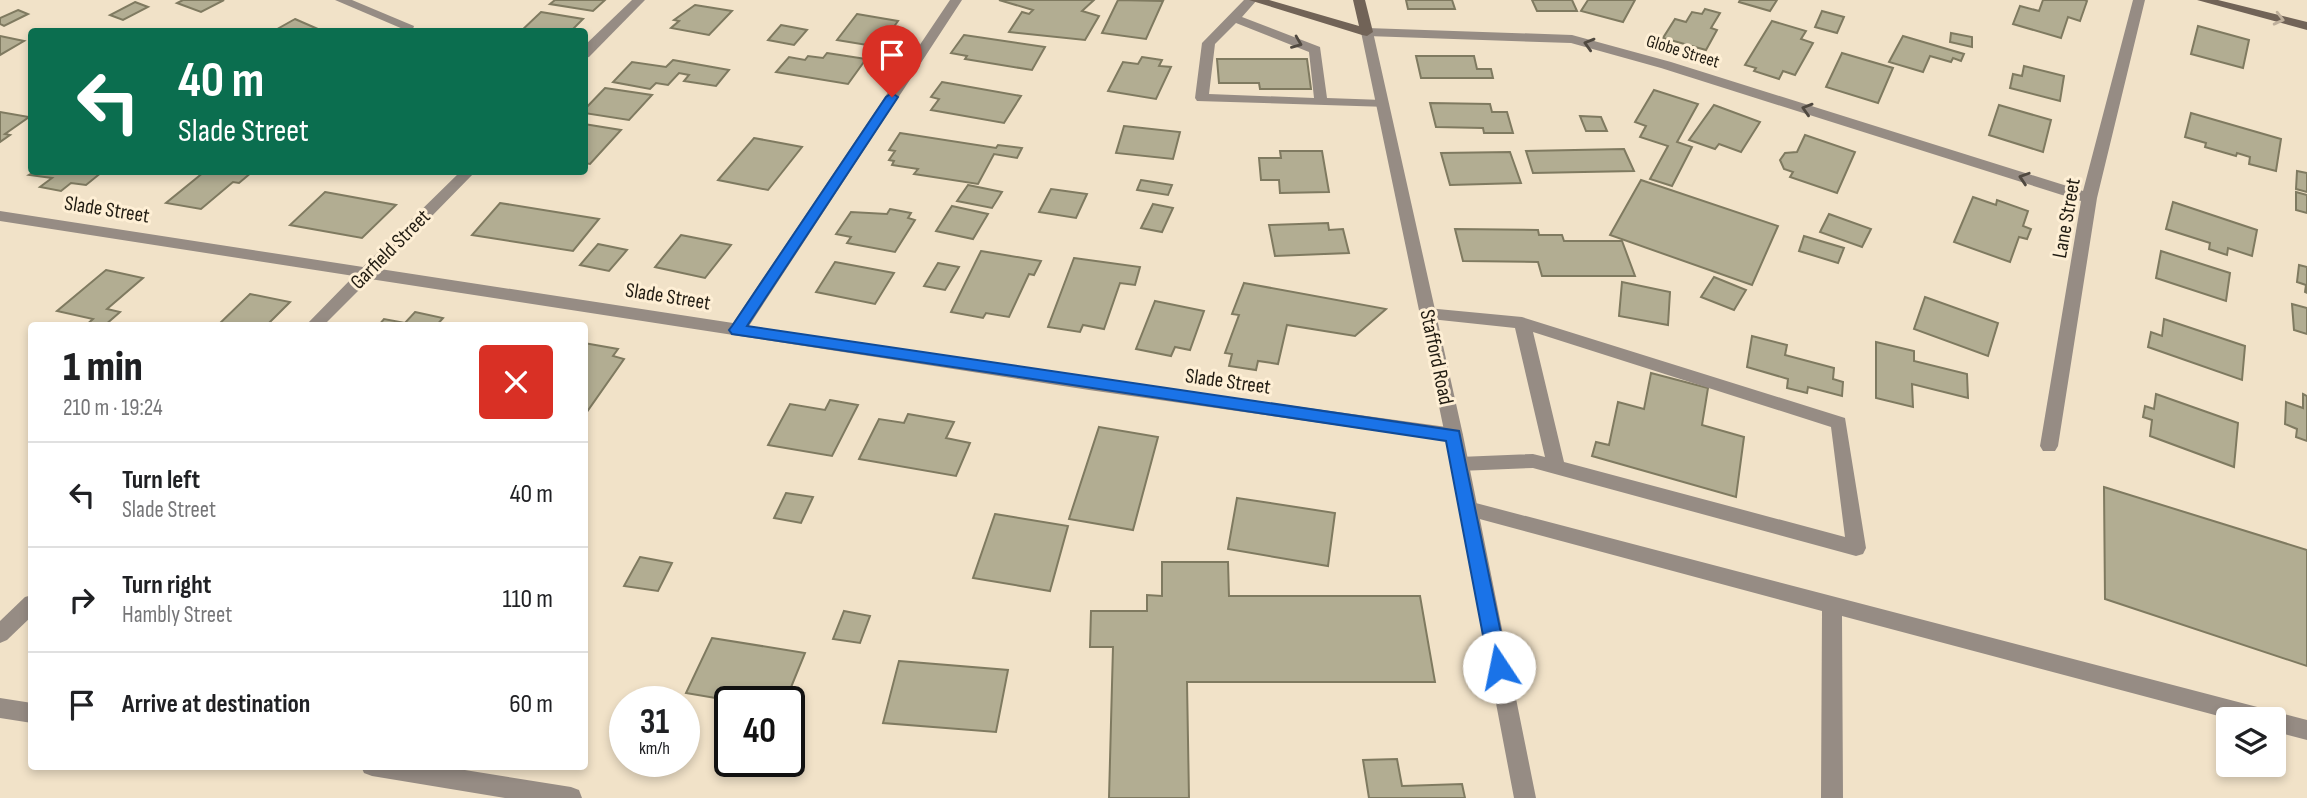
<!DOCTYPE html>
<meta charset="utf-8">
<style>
body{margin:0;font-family:"Sofia Sans Condensed",sans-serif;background:#f2f2f2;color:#202124;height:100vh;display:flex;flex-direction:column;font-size:26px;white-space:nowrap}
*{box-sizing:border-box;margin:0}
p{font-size:23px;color:#757577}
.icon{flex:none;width:38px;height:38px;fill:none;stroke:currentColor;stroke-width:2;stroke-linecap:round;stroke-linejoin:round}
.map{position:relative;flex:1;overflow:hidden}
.side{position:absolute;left:28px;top:322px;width:560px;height:448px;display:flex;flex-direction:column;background:#fff;border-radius:7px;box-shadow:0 4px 10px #0003}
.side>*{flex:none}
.banner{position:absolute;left:28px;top:28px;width:560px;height:147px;border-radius:7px;box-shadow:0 4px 10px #0003;background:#0b6e4f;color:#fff;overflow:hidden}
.fabs{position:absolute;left:2216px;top:707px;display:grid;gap:14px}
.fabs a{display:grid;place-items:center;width:70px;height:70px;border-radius:7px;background:#fff;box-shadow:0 4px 10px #0003;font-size:35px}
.speed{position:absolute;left:609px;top:686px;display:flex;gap:14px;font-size:35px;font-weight:700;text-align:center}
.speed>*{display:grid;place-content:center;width:91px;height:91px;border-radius:50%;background:#fff;box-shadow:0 4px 10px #0003;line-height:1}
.speed small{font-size:18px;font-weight:400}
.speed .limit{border:4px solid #111;border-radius:10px;background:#fff;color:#111}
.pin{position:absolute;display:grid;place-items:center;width:60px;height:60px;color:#fff;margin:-72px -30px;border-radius:50% 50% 50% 0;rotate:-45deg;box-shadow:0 0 7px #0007}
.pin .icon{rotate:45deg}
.me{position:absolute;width:77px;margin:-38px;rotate:349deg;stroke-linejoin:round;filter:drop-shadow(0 0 5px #0008)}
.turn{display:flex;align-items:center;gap:24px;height:147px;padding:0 35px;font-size:32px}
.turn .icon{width:91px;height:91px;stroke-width:2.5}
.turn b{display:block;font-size:49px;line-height:60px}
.round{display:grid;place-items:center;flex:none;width:74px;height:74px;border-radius:7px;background:#f2f2f2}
.overview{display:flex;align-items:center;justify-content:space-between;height:119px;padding:0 35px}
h1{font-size:42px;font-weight:800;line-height:52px}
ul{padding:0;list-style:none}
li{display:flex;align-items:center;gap:21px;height:105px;padding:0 35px;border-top:2px solid #e0e0e0}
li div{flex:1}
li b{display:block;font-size:26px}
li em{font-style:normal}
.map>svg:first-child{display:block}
.building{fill:#b2ad92;stroke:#7f7a60;stroke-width:2}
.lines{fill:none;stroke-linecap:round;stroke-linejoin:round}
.service{fill:#968c84;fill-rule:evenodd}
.minor{fill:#968c84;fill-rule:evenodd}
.tertiary{fill:#968c84;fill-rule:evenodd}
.secondary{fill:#716357;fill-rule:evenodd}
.oneway{stroke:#bfb09c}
.oneway2{stroke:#504940}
.route{fill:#1a73e8;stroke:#114b97;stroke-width:2}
.labels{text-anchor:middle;stroke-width:6;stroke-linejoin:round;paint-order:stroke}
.far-street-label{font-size:18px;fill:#211c12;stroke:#feefd5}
.street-label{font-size:21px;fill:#211c12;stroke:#feefd5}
</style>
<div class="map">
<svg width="2307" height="798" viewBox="0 0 2307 798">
<rect width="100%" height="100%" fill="#f1e2c8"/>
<g class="building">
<polygon points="183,0 224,0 201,12 177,3"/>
<polygon points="555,0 605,0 593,11 550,4"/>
<polygon points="999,0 1094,0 1082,11 1099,16 1085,40 1009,32 1022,12 1029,14 1033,10"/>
<polygon points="1118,0 1163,1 1146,39 1102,33"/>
<polygon points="1406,0 1452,0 1455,9 1408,9"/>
<polygon points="1532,0 1572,0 1577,11 1537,11"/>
<polygon points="1588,0 1635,0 1623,22 1581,11"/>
<polygon points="1740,0 1777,0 1770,11 1739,2"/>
<polygon points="2043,0 2085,0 2087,1 2080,21 2068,17 2061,38 2013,24 2020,6 2039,11"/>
<polygon points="135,2 148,7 123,20 110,15"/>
<polygon points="695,5 732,11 709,35 671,28 679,21 674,20"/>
<polygon points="1705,9 1720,13 1711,28 1717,30 1706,50 1663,38 1675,19 1686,22 1692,12 1702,14"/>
<polygon points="18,10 28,14 4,26 0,24 0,18"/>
<polygon points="1822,11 1844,17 1837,33 1815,27"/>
<polygon points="541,12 583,19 570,32 520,32"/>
<polygon points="857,14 898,21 879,47 837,40"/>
<polygon points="295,19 318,29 314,32 272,32"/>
<polygon points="1772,21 1806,31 1801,39 1813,43 1795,75 1783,71 1779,79 1754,71 1756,68 1745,65"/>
<polygon points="781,25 807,30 794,45 768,40"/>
<polygon points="2198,26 2249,40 2243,68 2191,54"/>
<polygon points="1951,33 1972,37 1972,47 1950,42"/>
<polygon points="964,35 1045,47 1032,70 965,59 967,56 951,53"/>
<polygon points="0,36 24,41 0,55"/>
<polygon points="1903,36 1964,54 1961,61 1953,58 1951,62 1930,56 1923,72 1889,62"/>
<polygon points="827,53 866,59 848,84 776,72 789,57 805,60 808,56 823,58"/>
<polygon points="1842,53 1893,68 1878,103 1826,87"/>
<polygon points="1416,56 1474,56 1477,69 1491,69 1493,78 1421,78"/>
<polygon points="1142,57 1162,60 1159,66 1171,67 1156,99 1108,91 1123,62 1138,64"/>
<polygon points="1217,59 1307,59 1311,89 1260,89 1259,83 1219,83"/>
<polygon points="673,60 729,70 716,86 684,81 689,75 679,73 668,85 656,83 650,89 613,82 632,62 666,67"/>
<polygon points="2024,66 2064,76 2060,101 2010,88 2013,74 2022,76"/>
<polygon points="942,82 1021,96 1004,123 931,110 939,99 931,97"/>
<polygon points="605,88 652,95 629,120 584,113 584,110"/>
<polygon points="1654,90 1698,104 1677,142 1692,147 1672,186 1650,179 1668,146 1640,137 1646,126 1635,122"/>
<polygon points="1430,103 1490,104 1492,112 1507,112 1513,133 1484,133 1483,128 1436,127"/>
<polygon points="1714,105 1760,122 1741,152 1719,144 1715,149 1689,140"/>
<polygon points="1999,105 2051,120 2043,152 1989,135"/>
<polygon points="0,112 29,117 5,134 10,135 0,142"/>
<polygon points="2191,113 2281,139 2276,171 2249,164 2250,157 2237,153 2236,156 2205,147 2206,143 2185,137"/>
<polygon points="1580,116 1601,117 1607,131 1586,131"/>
<polygon points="584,124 621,130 590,164 584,163"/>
<polygon points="1124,126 1180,132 1173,159 1116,153"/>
<polygon points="900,133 996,148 998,145 1022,148 1017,158 994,154 978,184 914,174 918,169 892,165 894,161 889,160 895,151 889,150"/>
<polygon points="1805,135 1855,152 1837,193 1790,177 1793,172 1784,169 1780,160 1785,153 1797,152"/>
<polygon points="754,138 802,147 768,190 718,180"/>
<polygon points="1624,149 1634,171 1533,173 1526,151"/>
<polygon points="1280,151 1322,151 1329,192 1280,193 1279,180 1261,180 1259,158 1281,158"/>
<polygon points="1510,152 1521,183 1450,185 1441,153"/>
<polygon points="2297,171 2307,173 2307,192 2296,189"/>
<polygon points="34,172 102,172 86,185 71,183 61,191 40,187 52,178 29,175"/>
<polygon points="204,172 252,172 239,183 233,182 201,209 166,203"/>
<polygon points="1141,180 1172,185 1168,195 1137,190"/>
<polygon points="1641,180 1778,226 1752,285 1610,235"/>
<polygon points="968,185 1002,192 992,208 957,201"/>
<polygon points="1051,189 1087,194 1076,218 1039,212"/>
<polygon points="325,192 396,205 362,238 290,225"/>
<polygon points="2296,192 2307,195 2307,213 2296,210"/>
<polygon points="1973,197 1996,205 1997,200 2028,211 2023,226 2031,229 2027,239 2019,237 2010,262 1954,242"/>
<polygon points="2173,202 2257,230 2252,256 2228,248 2227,255 2209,249 2210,243 2166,229"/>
<polygon points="500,203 599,219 573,251 472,235"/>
<polygon points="1153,204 1173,208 1162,232 1141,228"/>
<polygon points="952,206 988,214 973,239 936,231"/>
<polygon points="890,209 911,213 908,218 915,220 895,252 847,243 851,237 836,234 851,212 887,214"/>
<polygon points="1829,214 1871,229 1862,247 1820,232"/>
<polygon points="1328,223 1329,230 1343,229 1349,253 1275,256 1269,225"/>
<polygon points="1455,229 1538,230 1539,235 1562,235 1564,241 1622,241 1635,276 1542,276 1538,262 1463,261"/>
<polygon points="681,235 731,245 705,278 655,267"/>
<polygon points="1804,236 1844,248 1838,263 1799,251"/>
<polygon points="598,244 627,250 609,271 580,265"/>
<polygon points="981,251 1041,261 1034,275 1029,274 1009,317 986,313 983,318 951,312"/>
<polygon points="2161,251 2230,273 2226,301 2156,278"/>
<polygon points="1074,258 1140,267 1135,285 1120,283 1104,329 1083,325 1080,332 1048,327"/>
<polygon points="835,262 894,273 875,304 816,292"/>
<polygon points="938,263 959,267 945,290 924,286"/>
<polygon points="2299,265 2307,267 2307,293 2305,292 2306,285 2297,282"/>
<polygon points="106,270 143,278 107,309 120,312 104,326 85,326 93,319 57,311"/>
<polygon points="1714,277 1746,290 1734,310 1701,297"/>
<polygon points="1622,282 1670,292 1668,325 1619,316"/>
<polygon points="1244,283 1386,309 1355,336 1287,325 1278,364 1258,361 1256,370 1229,366 1232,354 1225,353 1239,315 1232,314"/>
<polygon points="250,294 290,302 266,326 217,326"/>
<polygon points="1925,297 1998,323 1988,356 1914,329"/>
<polygon points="1155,301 1204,311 1190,350 1175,347 1171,356 1136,349"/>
<polygon points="2292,304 2307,308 2307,334 2294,330"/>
<polygon points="415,312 443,318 436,326 378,326 384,319 405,323"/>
<polygon points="2164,319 2245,346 2242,380 2148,347 2151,332 2162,336"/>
<polygon points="1752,336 1787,345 1785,355 1834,368 1833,379 1843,382 1842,396 1808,387 1807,393 1787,388 1788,379 1747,367"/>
<polygon points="1876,342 1914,351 1914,361 1967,374 1968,398 1912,384 1913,407 1876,398"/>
<polygon points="584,343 618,349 613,356 624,359 584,416"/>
<polygon points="1651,373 1708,388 1702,425 1744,437 1736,497 1592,456 1596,442 1609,445 1618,402 1644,409"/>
<polygon points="2156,394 2238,423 2234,467 2150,436 2152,420 2143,417 2145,406 2154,409"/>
<polygon points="2303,394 2307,396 2307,441 2296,437 2297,429 2285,424 2286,402 2303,408"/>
<polygon points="830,400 858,405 832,456 768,445 790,404 825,410"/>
<polygon points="908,414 954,422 946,438 970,443 956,476 859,459 879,419 904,423"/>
<polygon points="1099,427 1158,437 1133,530 1069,519"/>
<polygon points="2104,487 2307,550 2307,666 2105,599"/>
<polygon points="786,493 813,497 801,523 774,518"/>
<polygon points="1237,498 1335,513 1328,566 1228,549"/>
<polygon points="995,514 1068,526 1050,591 973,578"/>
<polygon points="640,557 672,563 658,591 624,586"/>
<polygon points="1162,562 1228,562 1229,596 1420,596 1435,682 1187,682 1189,798 1109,798 1113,647 1090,647 1091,611 1147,611 1147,595 1162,596"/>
<polygon points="844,611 870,616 860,643 833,639"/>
<polygon points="712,638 805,653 785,702 739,702 686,693"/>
<polygon points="899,661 1008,670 996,732 883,723"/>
<polygon points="1397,759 1402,786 1462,784 1465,798 1369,798 1363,760"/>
</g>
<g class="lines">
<g class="service">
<path d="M1244,0h13l-15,17 78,30 7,51 56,2 5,1v6l-191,-6 -2,-3 7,-55zM1236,23l73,29 5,46 -105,-4 6,-50z"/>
<path d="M1427,308l95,9 323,101 21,130 -3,6 -7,2 -323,-88 -74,3 -6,-2 -3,-5 3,-5 6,-2 74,-3 12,3 -30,-129 -94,-10 -2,-4 2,-4zM1533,332l298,95 14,110 -281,-75z"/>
<polygon points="1468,501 2307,720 2307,740 2273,731 2273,719 2230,719 1842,616 1843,798 1821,798 1822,611 1461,514 1459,509 1461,504"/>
</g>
<g class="minor">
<polygon points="335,0 352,0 414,26 413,29 403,29"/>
<polygon points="632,0 645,0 589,57 584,58 584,46"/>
<polygon points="950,0 962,0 749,326 1089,378 1454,428 1460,430 1463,435 1460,440 1454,442 1089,390 370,279 323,326 305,326 354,276 0,221 0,211 363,267 460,172 475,172 380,269 733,323"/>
<polygon points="2133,0 2145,0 2097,198 2058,446 2055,451 2043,451 2040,446 2081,201 1661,68 1571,43 1367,36 1361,32 1367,28 1572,35 1671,62 2083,191"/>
<polygon points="32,595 32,616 7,640 0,643 0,621 25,597"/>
<polygon points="0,698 32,703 32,723 0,718"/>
<polygon points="361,766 440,766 571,787 579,790 582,798 505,798 372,776 364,773"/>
</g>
<polygon class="tertiary" points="1367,28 1373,32 1463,435 1536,798 1514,798 1445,435 1361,32"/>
<g class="secondary">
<polygon points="1249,0 1269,0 1359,26 1353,0 1365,0 1373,32 1367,36 1362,35"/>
<polygon points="2197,0 2218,0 2307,22 2307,30"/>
</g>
</g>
<defs><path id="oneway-chevron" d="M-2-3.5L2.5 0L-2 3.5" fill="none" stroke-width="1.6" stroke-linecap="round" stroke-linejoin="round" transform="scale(1.75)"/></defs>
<use class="oneway" href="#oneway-chevron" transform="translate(2279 19) rotate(14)"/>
<g class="oneway2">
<use href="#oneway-chevron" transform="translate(1297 43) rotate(22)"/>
<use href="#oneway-chevron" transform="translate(1589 44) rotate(-164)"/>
<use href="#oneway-chevron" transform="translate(1807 109) rotate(-163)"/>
<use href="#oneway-chevron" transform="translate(2024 178) rotate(-162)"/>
</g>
<polygon class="route" points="892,93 898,97 747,326 1459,431 1508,667 1505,672 1499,675 1492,672 1489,667 1446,441 732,334 729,330 732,326 886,97"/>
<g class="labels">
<g class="far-street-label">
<text transform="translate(1683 51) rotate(17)" y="6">Globe Street</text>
</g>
<g class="street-label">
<text transform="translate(107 209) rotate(9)" y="7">Slade Street</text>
<text transform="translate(2066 218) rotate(-80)" y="7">Lane Street</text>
<text transform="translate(390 249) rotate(-45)" y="7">Garfield Street</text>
<text transform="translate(668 296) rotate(9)" y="7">Slade Street</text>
<text transform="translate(1437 357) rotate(78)" y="7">Stafford Road</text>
<text transform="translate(1228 381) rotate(8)" y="7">Slade Street</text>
</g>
</g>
</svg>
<div class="fabs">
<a><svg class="icon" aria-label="layers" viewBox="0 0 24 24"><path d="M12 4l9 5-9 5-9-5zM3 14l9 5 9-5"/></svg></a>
</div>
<div class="speed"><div>31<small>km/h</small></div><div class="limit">40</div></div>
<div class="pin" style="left:892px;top:97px;background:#d93025"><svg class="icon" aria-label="arrive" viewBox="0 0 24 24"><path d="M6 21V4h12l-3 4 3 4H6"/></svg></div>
<svg class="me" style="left:1499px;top:667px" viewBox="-20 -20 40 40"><circle r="19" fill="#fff"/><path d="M0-13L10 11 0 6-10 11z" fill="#1a73e8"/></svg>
<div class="banner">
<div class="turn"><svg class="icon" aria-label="left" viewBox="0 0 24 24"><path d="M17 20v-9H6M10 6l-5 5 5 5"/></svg><div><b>40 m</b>Slade Street</div></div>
</div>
<section class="side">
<div class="overview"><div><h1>1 min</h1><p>210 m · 19:24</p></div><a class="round" style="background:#d93025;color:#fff"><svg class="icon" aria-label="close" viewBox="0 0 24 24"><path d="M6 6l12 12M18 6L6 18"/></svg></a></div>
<ul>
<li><svg class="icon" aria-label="left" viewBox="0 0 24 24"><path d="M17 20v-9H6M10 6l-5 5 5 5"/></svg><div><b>Turn left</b><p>Slade Street</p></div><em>40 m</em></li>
<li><svg class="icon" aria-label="right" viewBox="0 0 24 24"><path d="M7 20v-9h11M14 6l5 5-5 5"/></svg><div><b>Turn right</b><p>Hambly Street</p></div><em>110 m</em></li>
<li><svg class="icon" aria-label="arrive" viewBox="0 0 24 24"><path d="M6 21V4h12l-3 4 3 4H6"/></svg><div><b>Arrive at destination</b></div><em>60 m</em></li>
</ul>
</section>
</div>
